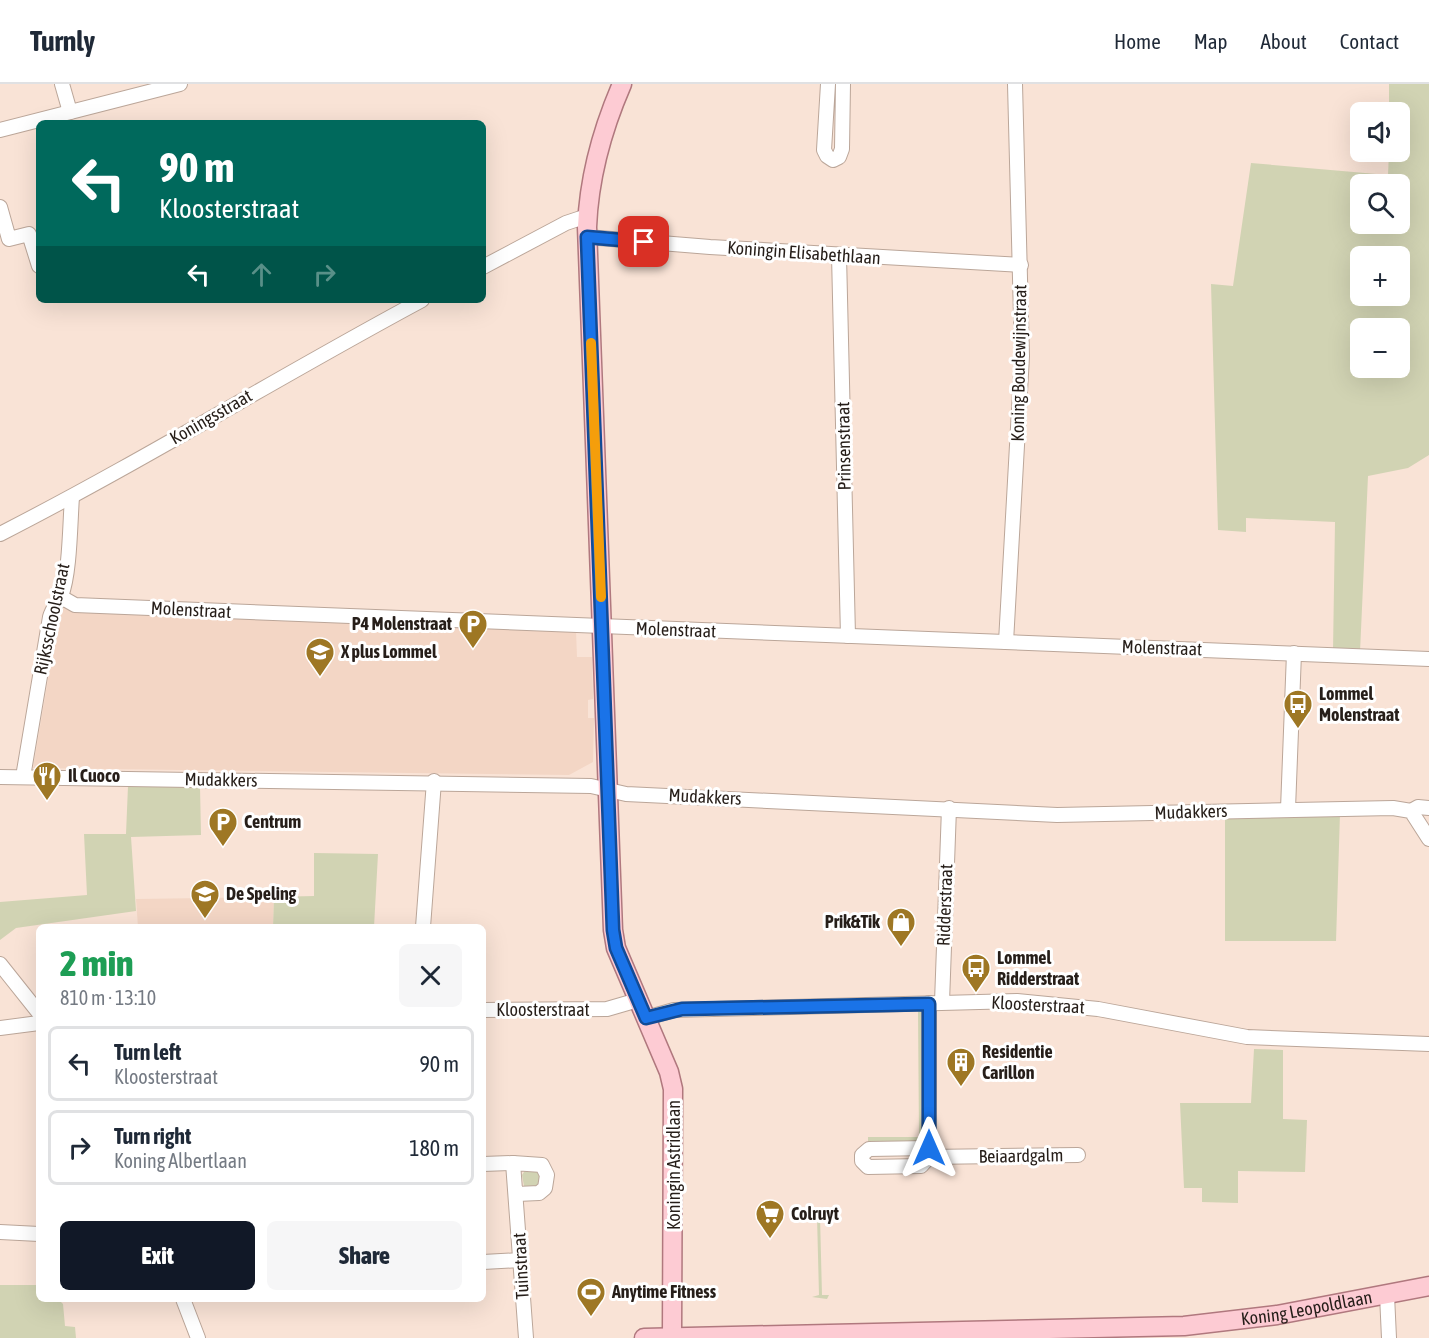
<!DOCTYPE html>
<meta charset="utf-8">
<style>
body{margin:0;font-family:"Asap Condensed",sans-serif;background:#f6f6f7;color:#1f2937;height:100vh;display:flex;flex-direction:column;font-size:22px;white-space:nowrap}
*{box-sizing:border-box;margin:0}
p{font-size:20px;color:#747a83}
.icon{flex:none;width:33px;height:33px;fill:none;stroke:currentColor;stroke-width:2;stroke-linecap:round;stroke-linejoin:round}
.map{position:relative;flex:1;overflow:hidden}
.details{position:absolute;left:36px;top:840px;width:450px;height:378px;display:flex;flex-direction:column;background:#fff;border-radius:9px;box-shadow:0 6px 24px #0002}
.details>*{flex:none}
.hud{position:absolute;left:36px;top:36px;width:450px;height:183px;border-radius:9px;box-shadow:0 6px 24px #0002;background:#00695c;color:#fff;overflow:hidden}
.buttons{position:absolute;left:1350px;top:18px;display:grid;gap:12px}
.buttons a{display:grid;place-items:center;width:60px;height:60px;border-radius:9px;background:#fff;box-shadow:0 6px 24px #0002;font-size:30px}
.pin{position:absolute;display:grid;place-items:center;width:51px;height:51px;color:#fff;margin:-26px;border-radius:12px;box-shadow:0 3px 9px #0006}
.me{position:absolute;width:66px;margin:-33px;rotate:0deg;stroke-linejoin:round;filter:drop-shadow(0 0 4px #0008)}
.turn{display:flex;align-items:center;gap:21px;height:126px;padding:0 24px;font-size:27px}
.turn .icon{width:78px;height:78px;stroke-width:2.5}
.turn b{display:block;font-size:42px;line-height:51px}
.lanes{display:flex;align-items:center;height:57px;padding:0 24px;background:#0003;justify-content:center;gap:30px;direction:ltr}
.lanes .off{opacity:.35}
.round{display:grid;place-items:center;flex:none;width:63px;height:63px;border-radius:9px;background:#f6f6f7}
.summary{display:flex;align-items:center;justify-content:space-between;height:102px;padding:0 24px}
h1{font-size:36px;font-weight:800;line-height:45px;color:#1e9e55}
.primary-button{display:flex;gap:12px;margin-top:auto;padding:12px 24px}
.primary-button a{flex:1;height:69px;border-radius:9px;background:#111827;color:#fff;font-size:24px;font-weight:800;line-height:69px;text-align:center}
.primary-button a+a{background:#f6f6f7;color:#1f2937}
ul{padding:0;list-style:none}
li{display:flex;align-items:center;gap:18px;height:75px;margin:0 12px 9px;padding:0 12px;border:3px solid #e0e1e3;border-radius:9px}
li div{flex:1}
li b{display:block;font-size:22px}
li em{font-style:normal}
header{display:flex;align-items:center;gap:36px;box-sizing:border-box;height:84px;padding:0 30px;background:#fff;border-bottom:2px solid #e0e1e3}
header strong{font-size:28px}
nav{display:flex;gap:33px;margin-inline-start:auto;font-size:21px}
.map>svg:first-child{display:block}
.built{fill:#f3d6c5}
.green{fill:#d1d3b3;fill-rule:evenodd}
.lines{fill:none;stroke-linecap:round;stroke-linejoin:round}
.minor-casing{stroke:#bba699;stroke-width:16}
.major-casing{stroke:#b0787e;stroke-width:21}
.minor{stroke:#fff;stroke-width:14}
.major{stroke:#fdcbd3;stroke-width:18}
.route-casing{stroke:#114b97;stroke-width:15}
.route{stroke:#1a73e8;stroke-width:10}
.slow{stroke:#f59e0b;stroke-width:10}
.labels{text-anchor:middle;stroke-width:6;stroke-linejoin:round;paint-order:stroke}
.street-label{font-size:18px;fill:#261e19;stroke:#fff}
.poi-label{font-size:18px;font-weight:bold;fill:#261e19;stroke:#fff;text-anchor:start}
</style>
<header>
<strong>Turnly</strong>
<nav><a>Home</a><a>Map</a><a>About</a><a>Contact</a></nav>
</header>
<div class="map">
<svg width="1429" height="1254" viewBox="0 0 1429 1254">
<rect width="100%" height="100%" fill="#f9e3d6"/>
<g class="built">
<polygon points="64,524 576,547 577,573 592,573 593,615 588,616 588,634 594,634 593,678 569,691 33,684 59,530"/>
<polygon points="274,813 273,843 138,843 136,815"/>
</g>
<g class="green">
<path d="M1389,0h40v371l-21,13 -40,8 -8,176 -27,-1 2,-129 -89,-4v14l-28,-2 -7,-246 22,2 18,-123 137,12 1,-23h11v-40h-11zM1360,100h40v40h-40zM1360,172h40v40h-40zM1360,244h40v40h-40z"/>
<polygon points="128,702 200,703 201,751 131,753 136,827 16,844 0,856 0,818 87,811 84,750 126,750"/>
<polygon points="1340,729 1336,857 1225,857 1225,732"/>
<polygon points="314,769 378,770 374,843 273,843 274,813 314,812"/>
<polygon points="918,927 923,928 923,1059 868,1059 868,1053 919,1053"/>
<polygon points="1254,965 1283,966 1283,1035 1307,1036 1305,1088 1238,1087 1238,1119 1202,1118 1202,1104 1184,1104 1180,1019 1251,1019"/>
<polygon points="526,1085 542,1088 538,1104 524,1102 522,1091"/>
<polygon points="817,1132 820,1132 822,1211 829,1211 827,1215 812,1213 819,1211"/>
<polygon points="0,1201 39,1201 39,1215 58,1215 63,1220 65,1242 75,1243 76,1254 0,1254"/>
</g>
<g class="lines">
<g class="minor-casing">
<g id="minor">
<polyline points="62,0 70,28"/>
<polyline points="828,0 824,66 827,72 833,76 839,73 842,65 843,0"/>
<polyline points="0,46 180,0"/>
<polyline points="0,123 9,155 29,150 39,182"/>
<polyline points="587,153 710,163 1021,181"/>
<polyline points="839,171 848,552"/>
<polyline points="483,183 566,139 587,132"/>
<path d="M0,450c143,-73 280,-158 422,-234"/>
<polyline points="61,513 75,521 1429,575"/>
<polyline points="1006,558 1022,272 1015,0"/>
<polyline points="0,693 591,702 626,710 1057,731 1393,724 1411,727 1429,755"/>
<path d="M23,693l27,-160c2,-8 7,-13 11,-21 9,-22 9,-73 11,-99"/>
<polyline points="1288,725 1294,569"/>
<polyline points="1411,727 1418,723 1429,724"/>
<polyline points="423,843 434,697"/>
<polyline points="0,880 39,929"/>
<polyline points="942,918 949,724"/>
<polyline points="929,919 929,1073 1078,1071"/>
<polyline points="483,926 607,925 638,916"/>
<polyline points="646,934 674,926 1017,917 1098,925 1247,953 1429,960"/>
<polyline points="0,944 39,939"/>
<polyline points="929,1073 921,1082 868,1083 862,1077 862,1071 869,1065 929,1064"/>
<polyline points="483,1080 513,1079"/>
<polyline points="517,1110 539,1109 545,1104 547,1091 542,1081 513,1079 526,1254"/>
<polyline points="0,1148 39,1150"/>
<polyline points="483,1178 521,1176"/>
<polyline points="1387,1211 1389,1254"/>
<polyline points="183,1215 198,1254"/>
</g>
</g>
<g class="major-casing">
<g id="major">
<path d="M622,0c-20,46 -33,93 -35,143l26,703 3,18 53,124 4,17 -1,249"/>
<path id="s1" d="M644,1254l540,-12 93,-11 152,-29"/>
</g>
</g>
<use href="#minor" class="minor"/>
<use href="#major" class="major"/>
</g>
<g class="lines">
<g class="route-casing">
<polyline id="route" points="644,158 587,153 613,846 616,864 646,934 682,925 929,920 929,1064"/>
</g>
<use href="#route" class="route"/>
<polyline class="slow" points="591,259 601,513"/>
</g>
<defs>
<g id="parking-pin" transform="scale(1.5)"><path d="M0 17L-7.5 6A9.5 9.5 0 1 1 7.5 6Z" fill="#9e7724" stroke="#fff"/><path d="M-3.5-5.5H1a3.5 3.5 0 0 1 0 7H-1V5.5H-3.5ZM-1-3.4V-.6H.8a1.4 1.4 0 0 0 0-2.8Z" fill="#fff"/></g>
<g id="school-pin" transform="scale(1.5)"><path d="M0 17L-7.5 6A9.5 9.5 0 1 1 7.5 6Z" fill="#9e7724" stroke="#fff"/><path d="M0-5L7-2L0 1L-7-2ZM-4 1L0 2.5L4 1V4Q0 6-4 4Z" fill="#fff"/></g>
<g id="bus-pin" transform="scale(1.5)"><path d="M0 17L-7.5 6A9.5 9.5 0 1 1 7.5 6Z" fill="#9e7724" stroke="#fff"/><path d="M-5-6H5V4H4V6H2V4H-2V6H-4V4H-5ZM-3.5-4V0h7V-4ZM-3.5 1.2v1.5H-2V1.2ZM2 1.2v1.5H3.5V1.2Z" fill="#fff"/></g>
<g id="restaurant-pin" transform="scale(1.5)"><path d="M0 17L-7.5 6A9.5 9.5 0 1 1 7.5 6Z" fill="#9e7724" stroke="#fff"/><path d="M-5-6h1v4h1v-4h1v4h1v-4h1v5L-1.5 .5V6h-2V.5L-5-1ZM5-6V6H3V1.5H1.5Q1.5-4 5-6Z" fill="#fff"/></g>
<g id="shop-pin" transform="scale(1.5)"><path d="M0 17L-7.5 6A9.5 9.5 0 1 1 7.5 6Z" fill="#9e7724" stroke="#fff"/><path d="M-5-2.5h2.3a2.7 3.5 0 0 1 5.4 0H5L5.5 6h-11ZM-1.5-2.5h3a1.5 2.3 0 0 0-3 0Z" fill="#fff"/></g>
<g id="building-pin" transform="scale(1.5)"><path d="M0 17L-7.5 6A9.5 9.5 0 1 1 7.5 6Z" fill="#9e7724" stroke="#fff"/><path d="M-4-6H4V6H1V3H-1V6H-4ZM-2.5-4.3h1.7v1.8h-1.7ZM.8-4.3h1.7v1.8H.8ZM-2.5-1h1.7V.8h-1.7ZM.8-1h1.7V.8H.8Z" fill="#fff"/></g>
<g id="supermarket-pin" transform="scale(1.5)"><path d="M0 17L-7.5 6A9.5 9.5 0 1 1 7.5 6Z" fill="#9e7724" stroke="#fff"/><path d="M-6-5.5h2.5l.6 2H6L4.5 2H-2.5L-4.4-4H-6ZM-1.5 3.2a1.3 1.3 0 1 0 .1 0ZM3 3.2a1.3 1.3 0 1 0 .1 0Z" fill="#fff"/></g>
<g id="stadium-pin" transform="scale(1.5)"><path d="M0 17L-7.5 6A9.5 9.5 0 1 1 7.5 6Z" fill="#9e7724" stroke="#fff"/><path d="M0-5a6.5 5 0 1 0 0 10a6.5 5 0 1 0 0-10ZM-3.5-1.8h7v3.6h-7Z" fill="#fff"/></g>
</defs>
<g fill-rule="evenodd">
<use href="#parking-pin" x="473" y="540"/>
<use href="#school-pin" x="320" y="568"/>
<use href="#bus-pin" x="1298" y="620"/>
<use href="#restaurant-pin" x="47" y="692"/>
<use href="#parking-pin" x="223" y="738"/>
<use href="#school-pin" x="205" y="810"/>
<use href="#shop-pin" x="901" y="838"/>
<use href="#bus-pin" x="976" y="884"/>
<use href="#building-pin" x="961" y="978"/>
<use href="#supermarket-pin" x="770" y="1130"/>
<use href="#stadium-pin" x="591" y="1208"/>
</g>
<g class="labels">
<g class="street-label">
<text transform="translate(804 169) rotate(4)" y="6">Koningin Elisabethlaan</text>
<text transform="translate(1019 279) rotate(-89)" y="6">Koning Boudewijnstraat</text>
<text transform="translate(211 333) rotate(-30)" y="6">Koningsstraat</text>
<text transform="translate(844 362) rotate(-91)" y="6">Prinsenstraat</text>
<text transform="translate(191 526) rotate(3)" y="6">Molenstraat</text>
<text transform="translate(52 535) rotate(-78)" y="6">Rijksschoolstraat</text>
<text transform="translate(676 546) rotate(2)" y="6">Molenstraat</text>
<text transform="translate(1162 564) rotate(2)" y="6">Molenstraat</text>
<text transform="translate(221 696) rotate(1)" y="6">Mudakkers</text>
<text transform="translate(705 713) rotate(3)" y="6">Mudakkers</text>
<text transform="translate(1191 728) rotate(-2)" y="6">Mudakkers</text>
<text transform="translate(945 821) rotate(-88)" y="6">Ridderstraat</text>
<text transform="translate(1038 921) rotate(3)" y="6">Kloosterstraat</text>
<text x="543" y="932">Kloosterstraat</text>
<text transform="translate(1021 1072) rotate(-1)" y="6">Beiaardgalm</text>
<text transform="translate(674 1081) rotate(-90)" y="6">Koningin Astridlaan</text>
<text transform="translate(521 1182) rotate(-93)" y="6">Tuinstraat</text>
<text dy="6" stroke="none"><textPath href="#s1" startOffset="664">Koning Leopoldlaan</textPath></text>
</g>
<g class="poi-label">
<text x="452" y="546" text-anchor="end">P4 Molenstraat</text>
<text x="341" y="574">X plus Lommel</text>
<text x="1319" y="616">Lommel<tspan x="1319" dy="21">Molenstraat</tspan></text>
<text x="68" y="698">Il Cuoco</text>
<text x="244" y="744">Centrum</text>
<text x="226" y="816">De Speling</text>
<text x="880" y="844" text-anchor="end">Prik&amp;Tik</text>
<text x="997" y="880">Lommel<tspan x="997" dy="21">Ridderstraat</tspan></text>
<text x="982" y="974">Residentie<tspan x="982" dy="21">Carillon</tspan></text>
<text x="791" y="1136">Colruyt</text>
<text x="612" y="1214">Anytime Fitness</text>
</g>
</g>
</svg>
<div class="buttons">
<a><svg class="icon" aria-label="sound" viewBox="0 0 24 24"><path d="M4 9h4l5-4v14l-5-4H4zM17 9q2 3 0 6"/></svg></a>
<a><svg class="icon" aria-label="search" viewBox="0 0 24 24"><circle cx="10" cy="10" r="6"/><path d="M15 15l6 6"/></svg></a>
<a>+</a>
<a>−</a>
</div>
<div class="pin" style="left:644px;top:158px;background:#d93025"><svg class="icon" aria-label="arrive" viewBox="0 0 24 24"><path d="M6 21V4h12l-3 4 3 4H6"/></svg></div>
<svg class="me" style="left:929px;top:1064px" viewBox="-20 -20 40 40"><path d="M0-17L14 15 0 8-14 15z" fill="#1a73e8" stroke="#fff" stroke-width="4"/></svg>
<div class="hud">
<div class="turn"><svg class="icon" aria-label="left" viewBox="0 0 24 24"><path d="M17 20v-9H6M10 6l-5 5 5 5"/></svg><div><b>90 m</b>Kloosterstraat</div></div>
<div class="lanes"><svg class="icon" aria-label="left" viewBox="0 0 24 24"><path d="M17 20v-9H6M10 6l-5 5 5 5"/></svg><svg class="icon off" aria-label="ahead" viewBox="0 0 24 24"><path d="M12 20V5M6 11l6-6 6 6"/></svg><svg class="icon off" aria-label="right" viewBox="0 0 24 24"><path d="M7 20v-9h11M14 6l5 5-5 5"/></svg></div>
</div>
<section class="details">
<div class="summary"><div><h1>2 min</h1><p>810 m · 13:10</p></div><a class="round"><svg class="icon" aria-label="close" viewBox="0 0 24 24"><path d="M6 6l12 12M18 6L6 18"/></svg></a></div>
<ul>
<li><svg class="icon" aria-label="left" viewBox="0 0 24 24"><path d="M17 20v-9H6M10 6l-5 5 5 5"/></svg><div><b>Turn left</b><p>Kloosterstraat</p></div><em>90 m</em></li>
<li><svg class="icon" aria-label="right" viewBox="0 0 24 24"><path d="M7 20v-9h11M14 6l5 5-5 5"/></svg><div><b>Turn right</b><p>Koning Albertlaan</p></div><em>180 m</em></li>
</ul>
<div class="primary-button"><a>Exit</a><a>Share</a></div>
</section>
</div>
